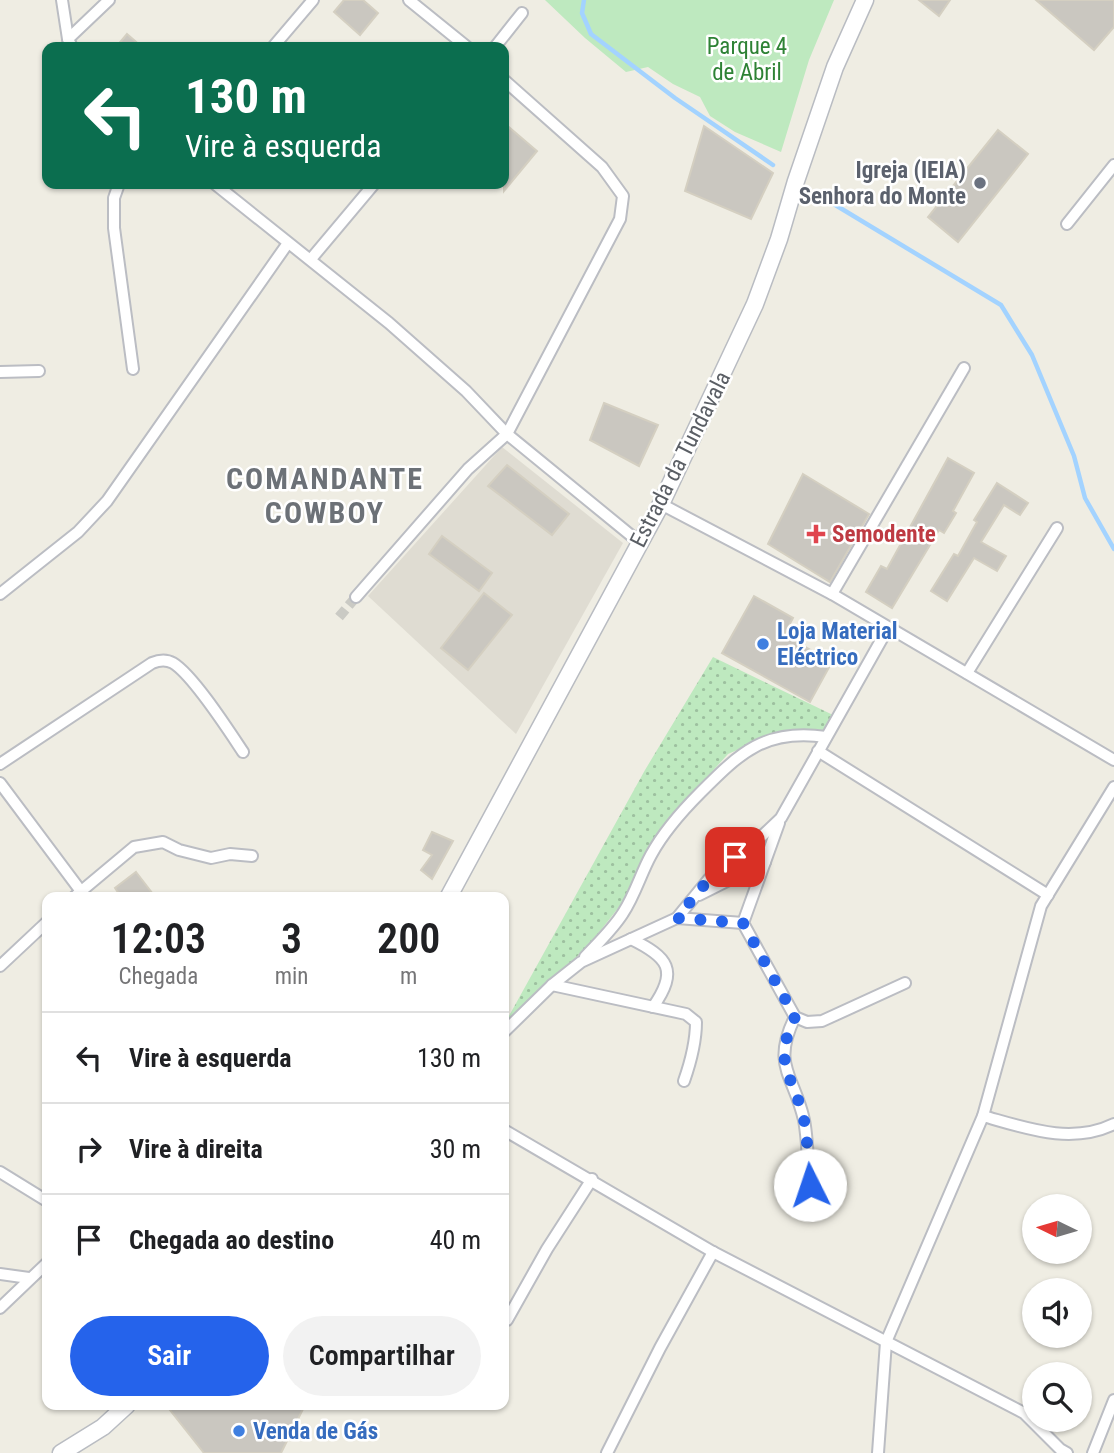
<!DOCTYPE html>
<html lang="pt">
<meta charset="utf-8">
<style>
body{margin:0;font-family:"Roboto Condensed",sans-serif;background:#f2f2f2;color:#202124;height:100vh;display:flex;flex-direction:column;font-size:26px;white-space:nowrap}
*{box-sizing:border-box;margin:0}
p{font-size:23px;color:#757577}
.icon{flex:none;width:38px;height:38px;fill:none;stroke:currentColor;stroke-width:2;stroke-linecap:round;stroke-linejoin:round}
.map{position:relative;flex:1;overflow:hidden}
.details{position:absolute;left:42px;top:892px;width:467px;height:518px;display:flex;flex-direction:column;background:#fff;border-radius:14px;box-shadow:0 2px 5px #0004}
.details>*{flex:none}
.hud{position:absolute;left:42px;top:42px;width:467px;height:147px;border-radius:14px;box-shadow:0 2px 5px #0004;background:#0b6e4f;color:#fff;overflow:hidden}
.needle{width:46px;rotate:275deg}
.tools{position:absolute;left:1022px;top:1194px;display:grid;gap:14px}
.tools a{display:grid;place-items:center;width:70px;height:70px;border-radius:50%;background:#fff;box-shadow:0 2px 5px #0004;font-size:35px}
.pin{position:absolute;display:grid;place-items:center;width:60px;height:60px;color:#fff;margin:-30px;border-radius:14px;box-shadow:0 4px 10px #0006}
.me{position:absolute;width:77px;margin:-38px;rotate:356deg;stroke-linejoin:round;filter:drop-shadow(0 0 5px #0008)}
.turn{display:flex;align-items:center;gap:24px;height:147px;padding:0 28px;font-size:32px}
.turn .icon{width:91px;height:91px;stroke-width:2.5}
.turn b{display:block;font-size:49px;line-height:60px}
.eta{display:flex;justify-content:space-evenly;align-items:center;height:119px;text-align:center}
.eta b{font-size:42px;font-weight:600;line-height:49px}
.action{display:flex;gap:14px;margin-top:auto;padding:14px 28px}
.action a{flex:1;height:80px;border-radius:42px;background:#2563eb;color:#fff;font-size:28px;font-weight:600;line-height:80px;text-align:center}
.action a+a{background:#f2f2f2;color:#202124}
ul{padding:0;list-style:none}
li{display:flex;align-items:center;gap:21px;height:91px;padding:0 28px;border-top:2px solid #e0e0e0}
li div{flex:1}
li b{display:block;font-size:26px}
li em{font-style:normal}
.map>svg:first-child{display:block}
.education{fill:#dfdcd2}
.grass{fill:url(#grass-dots)}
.green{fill:#bee9bf}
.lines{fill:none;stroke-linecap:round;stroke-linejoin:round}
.stream{stroke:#a3d3ff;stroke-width:4.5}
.building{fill:#cac7c0;stroke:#d4cfc1;stroke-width:2}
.minor-tunnel{stroke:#cacac4;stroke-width:10;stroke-dasharray:10 5;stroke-linecap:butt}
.minor-casing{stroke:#bbbdc3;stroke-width:14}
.secondary-casing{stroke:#b9bcc2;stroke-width:19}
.minor{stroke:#fff;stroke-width:10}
.secondary{stroke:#fff;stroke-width:16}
.route{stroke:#2563eb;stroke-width:12;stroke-dasharray:0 21.6}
.worship-dot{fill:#6b7280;stroke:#fff;stroke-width:2.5}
.health-dot{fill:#e0444e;stroke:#fff;stroke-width:2.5}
.shop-dot{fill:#3f7fe0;stroke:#fff;stroke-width:2.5}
.labels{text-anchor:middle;stroke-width:5;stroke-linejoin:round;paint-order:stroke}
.park-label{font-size:23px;fill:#2e8235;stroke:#fff}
.worship-label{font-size:23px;font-weight:bold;fill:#5b616d;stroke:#fff;text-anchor:end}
.street-label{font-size:23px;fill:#5b5f65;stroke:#fff}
.health-label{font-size:23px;font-weight:bold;fill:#be3a42;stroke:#fff;text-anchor:start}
.shop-label{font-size:23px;font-weight:bold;fill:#366cbe;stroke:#fff;text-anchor:start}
.district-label{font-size:30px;font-weight:bold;letter-spacing:2px;fill:#6c7177;stroke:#fff}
</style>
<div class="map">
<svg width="1114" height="1453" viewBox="0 0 1114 1453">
<defs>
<pattern id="grass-dots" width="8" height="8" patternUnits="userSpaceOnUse" patternTransform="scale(1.75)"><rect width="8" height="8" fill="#bee9bf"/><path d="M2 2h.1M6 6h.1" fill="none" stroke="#9dc09f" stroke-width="1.8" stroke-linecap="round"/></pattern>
</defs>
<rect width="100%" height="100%" fill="#efede3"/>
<polygon class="education" points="502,447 623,543 516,734 368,596"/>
<polygon class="grass" points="713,657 833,715 825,731 781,731 728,754 660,829 626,898 597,935 570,964 526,1003 504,1025 645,770"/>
<polygon class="green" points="545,0 834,0 809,60 781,152 735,132 710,116 700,97 673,84 648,67 626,72 585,38"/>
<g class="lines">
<g class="stream">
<polyline points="584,0 582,13 591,34 675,98 773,165"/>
<polyline points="827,200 1001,305 1032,355 1074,456 1085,498 1114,549"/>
</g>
</g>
<g class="building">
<polygon points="344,0 363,0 378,13 360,35 334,12"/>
<polygon points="919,0 950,0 939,16"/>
<polygon points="1036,0 1114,0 1114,27 1094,50"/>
<polygon points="127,34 142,47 116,47"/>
<polygon points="504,123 537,151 504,191"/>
<polygon points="704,126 773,173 751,219 685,191"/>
<polygon points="998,130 1028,154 958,242 928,217"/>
<polygon points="604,403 658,425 639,466 590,440"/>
<polygon points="948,458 974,473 953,511 956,513 944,533 939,530 892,608 866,592 881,566 887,569"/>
<polygon points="507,465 569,514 552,535 488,486"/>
<polygon points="803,474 869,514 830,582 768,544"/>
<polygon points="997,483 1028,503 1020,515 1004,505 981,542 1006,556 997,571 974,558 947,601 931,591 954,554 958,556 977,522 974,520"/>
<polygon points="442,536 492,573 479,591 429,554"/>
<polygon points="484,593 512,615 468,670 441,648"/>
<polygon points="754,596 793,618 784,635 832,662 810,702 722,653"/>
<polygon points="432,832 453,841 432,879 421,870 432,855 423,850"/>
<polygon points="136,872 156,898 122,898 115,888"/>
<polygon points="166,1405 305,1405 281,1453 204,1453"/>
</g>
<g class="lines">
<polyline class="minor-tunnel" points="339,617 356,597"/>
<g class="minor-casing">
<g id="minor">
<polyline points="62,0 68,39 72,47"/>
<polyline points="409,0 467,47"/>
<polyline points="68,39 109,0"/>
<polyline points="273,47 313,0"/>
<polyline points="495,47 522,13"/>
<polyline points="119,184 114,198 114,228 133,369"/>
<polyline points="215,184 389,323 466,391 507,434 639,542"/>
<polyline points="1067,224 1114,165"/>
<polyline points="311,259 374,184"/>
<polyline points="0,372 39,371"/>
<polyline points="661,504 832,594 1114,760"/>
<polyline points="0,594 78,532 107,501 288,243"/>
<polyline points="832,594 964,368"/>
<polyline points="356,597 468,469 507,434 620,219 623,196 602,167 504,80"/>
<polyline points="967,673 1057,528"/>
<polyline points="818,751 1048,895"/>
<path d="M0,764l152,-101c7,-3 14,-4 21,0 20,12 56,68 70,89"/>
<polyline points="0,783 86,898"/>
<polyline points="779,823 743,923 795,1017 807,1022 822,1021 905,983"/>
<polyline points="699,895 765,862"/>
<polyline points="73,898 134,847 163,842 179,850 211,858 230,854 252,856"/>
<polyline points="677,918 743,923"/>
<path d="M631,939c37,18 48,31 22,68"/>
<path d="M585,957c13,-14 28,-28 38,-44 12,-18 18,-40 28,-58 13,-24 31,-44 50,-63 39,-39 64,-64 125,-55"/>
<polyline points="0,966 47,922"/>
<path d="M552,985l134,29 10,8c0,21 -5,39 -12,59"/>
<path d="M795,1017c-24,49 -1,58 9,103 4,21 4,44 5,65"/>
<polyline points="504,1032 552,985 581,962 677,918 709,879 760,838 781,818 888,628"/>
<path d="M983,1116c43,12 88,29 131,8"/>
<polyline points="504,1130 713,1252 1024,1413 1060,1449 1067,1453"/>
<polyline points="0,1172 47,1201"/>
<polyline points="0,1274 29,1278"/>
<polyline points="0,1308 47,1263"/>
<polyline points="507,1320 547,1249 592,1179"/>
<polyline points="607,1453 660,1348 713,1252"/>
<polyline points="878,1453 886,1342 983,1116 1041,906 1114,787"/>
<polyline points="1093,1453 1114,1400"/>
</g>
</g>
<g class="secondary-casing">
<g id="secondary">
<polyline points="448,898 661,504 755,304 779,239 796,181 835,67 865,0"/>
<polyline points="61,1453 103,1427 127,1405"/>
</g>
</g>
<use href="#minor" class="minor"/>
<use href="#secondary" class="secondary"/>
</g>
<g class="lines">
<path class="route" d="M735,857l-26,22 -32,39 66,5 52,94c-24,49 -1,58 9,103 4,21 4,44 6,65"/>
</g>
<circle class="worship-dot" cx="980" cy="183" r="7"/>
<path class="health-dot" d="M812.5 523.5h7v7h7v7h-7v7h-7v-7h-7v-7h7z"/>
<g class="shop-dot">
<circle cx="763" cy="644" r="7"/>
<circle cx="239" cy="1431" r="7"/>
</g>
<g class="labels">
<g class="park-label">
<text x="747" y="54">Parque 4<tspan x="747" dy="26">de Abril</tspan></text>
</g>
<g class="worship-label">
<text x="966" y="178">Igreja (IEIA)<tspan x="966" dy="26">Senhora do Monte</tspan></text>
</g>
<g class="street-label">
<text transform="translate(680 459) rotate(-63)" y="8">Estrada da Tundavala</text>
</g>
<g class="health-label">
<text x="832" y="542">Semodente</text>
</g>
<g class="shop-label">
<text x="777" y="639">Loja Material<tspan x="777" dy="26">Eléctrico</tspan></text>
<text x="253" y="1439">Venda de Gás</text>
</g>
<g class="district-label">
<text x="325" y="489">COMANDANTE<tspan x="325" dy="34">COWBOY</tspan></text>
</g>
</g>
</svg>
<div class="tools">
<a><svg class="needle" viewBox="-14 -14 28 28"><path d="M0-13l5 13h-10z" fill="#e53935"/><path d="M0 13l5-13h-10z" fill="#757577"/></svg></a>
<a><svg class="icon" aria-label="sound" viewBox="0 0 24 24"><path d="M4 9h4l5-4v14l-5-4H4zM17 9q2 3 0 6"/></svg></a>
<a><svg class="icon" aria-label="search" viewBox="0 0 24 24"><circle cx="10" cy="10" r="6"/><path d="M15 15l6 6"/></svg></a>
</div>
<div class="pin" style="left:735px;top:857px;background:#d93025"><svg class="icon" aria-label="arrive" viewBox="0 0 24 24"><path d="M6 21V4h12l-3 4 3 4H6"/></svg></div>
<svg class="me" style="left:810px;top:1185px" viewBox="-20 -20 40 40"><circle r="19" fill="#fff"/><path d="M0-13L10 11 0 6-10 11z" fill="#2563eb"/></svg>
<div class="hud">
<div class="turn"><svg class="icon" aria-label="left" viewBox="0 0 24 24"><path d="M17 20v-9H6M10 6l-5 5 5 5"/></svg><div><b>130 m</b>Vire à esquerda</div></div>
</div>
<section class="details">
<div class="eta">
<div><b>12:03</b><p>Chegada</p></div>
<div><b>3</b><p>min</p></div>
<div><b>200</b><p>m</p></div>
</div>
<ul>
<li><svg class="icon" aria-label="left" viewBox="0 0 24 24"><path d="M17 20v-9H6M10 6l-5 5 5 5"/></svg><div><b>Vire à esquerda</b></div><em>130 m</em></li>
<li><svg class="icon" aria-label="right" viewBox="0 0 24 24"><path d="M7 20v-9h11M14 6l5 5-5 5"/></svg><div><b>Vire à direita</b></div><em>30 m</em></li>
<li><svg class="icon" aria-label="arrive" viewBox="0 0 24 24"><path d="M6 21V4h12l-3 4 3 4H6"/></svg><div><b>Chegada ao destino</b></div><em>40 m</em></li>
</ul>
<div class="action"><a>Sair</a><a>Compartilhar</a></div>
</section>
</div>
